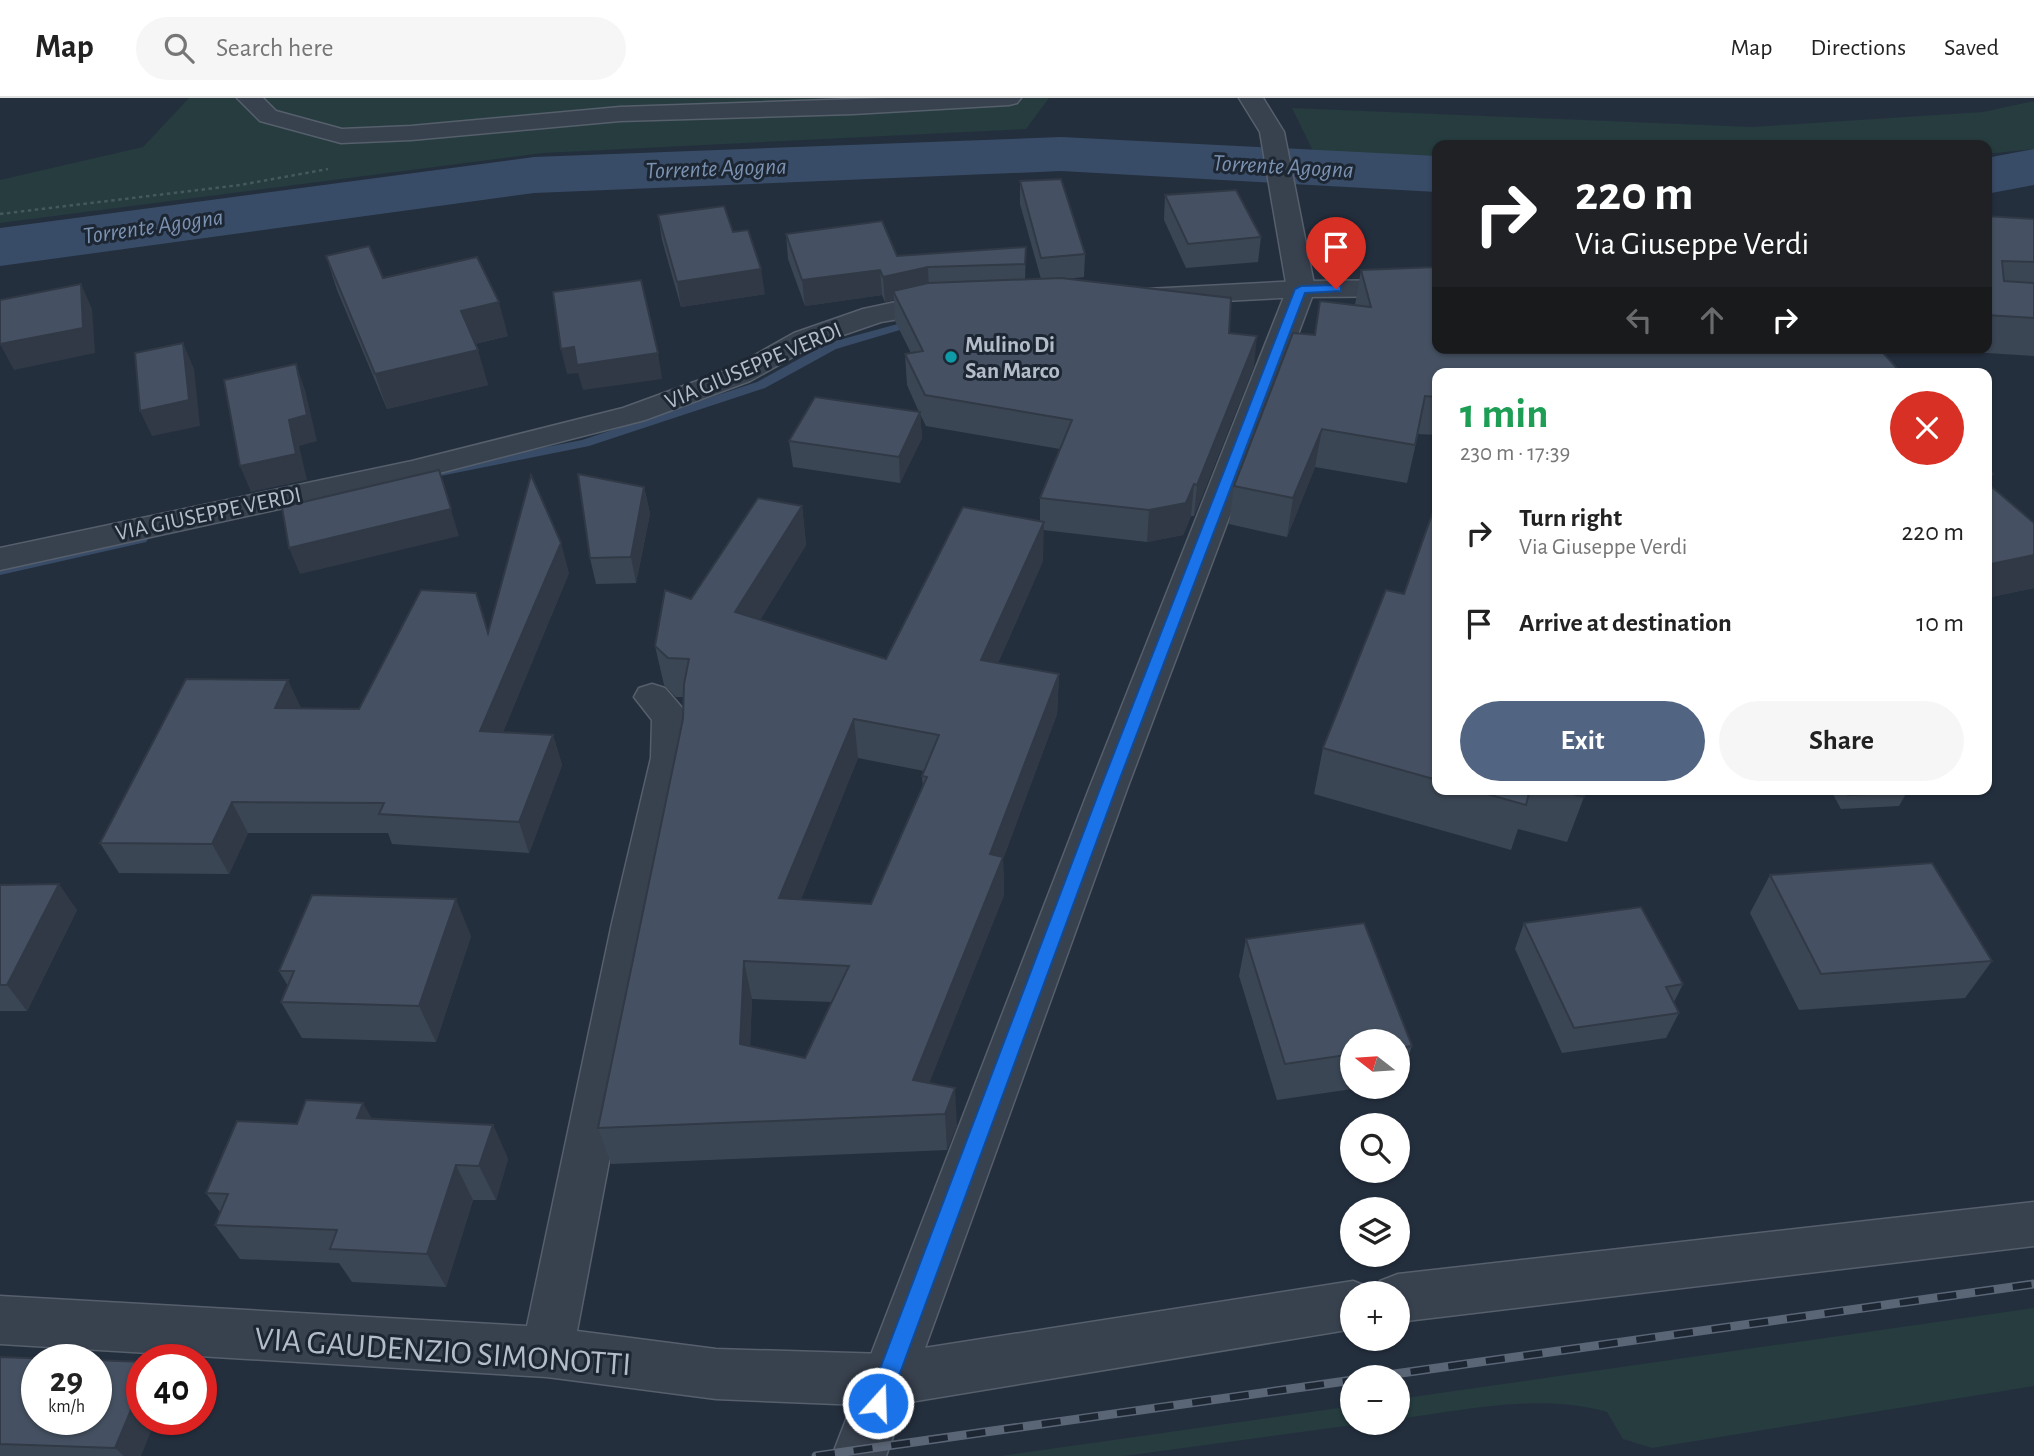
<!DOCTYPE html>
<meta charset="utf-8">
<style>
body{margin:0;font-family:"Alegreya Sans",sans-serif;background:#f6f6f6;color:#222;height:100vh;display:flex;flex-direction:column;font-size:26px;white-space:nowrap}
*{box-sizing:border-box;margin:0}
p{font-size:23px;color:#767676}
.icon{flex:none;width:38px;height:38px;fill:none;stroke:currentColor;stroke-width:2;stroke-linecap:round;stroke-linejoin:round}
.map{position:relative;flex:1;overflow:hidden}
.sheet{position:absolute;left:1432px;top:270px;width:560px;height:427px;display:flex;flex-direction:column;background:#fff;border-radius:14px;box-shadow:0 2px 5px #0004}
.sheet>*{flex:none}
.hud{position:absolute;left:1432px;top:42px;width:560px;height:214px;border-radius:14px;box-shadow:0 2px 5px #0004;background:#202124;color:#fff;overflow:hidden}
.needle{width:46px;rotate:287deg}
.controls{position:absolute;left:1340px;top:931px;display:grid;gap:14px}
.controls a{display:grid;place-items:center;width:70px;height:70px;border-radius:50%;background:#fff;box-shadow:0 2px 5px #0004;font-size:35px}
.speed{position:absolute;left:21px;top:1246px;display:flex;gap:14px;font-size:35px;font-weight:700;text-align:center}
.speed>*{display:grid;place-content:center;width:91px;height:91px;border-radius:50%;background:#fff;box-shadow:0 2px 5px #0004;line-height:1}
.speed small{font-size:18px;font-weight:400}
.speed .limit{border:10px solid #d22;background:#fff;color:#111}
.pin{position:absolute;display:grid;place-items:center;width:60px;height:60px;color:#fff;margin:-72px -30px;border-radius:50% 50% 50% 0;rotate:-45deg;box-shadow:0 0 7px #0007}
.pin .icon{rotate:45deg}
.me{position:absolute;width:77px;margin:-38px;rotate:20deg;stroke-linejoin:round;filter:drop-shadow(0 0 5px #0008)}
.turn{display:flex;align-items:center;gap:24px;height:147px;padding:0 28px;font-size:32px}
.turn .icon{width:91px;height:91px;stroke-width:2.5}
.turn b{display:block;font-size:49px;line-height:60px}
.lanes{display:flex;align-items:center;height:66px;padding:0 28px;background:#0003;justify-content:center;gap:35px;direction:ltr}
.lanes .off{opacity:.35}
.round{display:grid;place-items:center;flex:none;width:74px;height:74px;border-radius:37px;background:#f6f6f6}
.overview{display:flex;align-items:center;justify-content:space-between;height:119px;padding:0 28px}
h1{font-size:42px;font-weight:700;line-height:52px;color:#1e9e55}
.button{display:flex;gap:14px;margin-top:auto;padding:14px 28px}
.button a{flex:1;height:80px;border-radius:42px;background:#516482;color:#fff;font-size:28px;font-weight:700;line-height:80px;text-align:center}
.button a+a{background:#f6f6f6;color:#222}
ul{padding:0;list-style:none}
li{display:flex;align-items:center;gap:21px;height:91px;padding:0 28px}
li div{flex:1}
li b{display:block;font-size:26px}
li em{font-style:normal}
header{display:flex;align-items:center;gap:42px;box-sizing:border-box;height:98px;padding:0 35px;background:#fff;border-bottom:2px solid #e0e0e0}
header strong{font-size:33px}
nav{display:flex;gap:38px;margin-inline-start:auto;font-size:24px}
.search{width:490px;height:63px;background:#f6f6f6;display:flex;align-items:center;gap:18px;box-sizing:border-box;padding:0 24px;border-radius:38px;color:#767676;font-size:26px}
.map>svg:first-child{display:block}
.green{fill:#263c3f}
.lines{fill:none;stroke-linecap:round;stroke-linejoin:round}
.stream{fill:#394c67;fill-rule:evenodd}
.river{fill:#394c67;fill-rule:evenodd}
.minor-casing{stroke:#565f6c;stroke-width:3}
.tertiary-casing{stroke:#565f6c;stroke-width:3}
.path{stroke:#44595c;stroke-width:2.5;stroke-dasharray:3.5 3.5;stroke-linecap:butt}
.minor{fill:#38414e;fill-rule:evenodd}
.tertiary{fill:#38414e;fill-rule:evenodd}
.rail-casing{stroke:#5a6575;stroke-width:9}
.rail{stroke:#1d2633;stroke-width:6;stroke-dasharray:19;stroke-linecap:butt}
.wall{fill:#3b4654;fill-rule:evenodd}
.shaded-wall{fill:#303945}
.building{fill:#455162;stroke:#303945;stroke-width:2;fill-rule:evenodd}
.route{fill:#1a73e8;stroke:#114b97;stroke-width:2}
.culture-dot{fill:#0f9aa8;stroke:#1d2633;stroke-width:2.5}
.labels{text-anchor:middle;stroke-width:6;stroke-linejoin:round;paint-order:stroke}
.far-poi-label{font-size:23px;font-weight:bold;fill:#b4bcc9;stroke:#1d2633;text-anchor:start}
.far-street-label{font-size:23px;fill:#b4bcc9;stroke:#1d2633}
.far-water-label{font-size:24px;font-style:italic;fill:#7c92b1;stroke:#1d2633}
.near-street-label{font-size:33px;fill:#b4bcc9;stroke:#1d2633}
</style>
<header>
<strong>Map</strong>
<div class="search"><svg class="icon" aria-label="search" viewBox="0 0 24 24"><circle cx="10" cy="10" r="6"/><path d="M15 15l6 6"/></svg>Search here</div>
<nav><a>Map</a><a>Directions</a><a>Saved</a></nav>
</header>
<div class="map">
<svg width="2034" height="1358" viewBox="0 0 2034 1358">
<rect width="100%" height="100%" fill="#242f3e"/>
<g class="green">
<polygon points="189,0 1049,0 1026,31 543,55 0,125 0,82 143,49"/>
<polygon points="2034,3 2034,51 1986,56 1986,47 1437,47 1437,63 1313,53 1292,10 1752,29 1983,14"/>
<path d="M2034,1210v78l-382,62 -29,-9 -16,-27c-66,-19 -141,-2 -209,7v-20z"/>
<polygon points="1353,1308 1353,1325 1368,1325 1124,1358 1000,1358"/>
</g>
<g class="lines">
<g class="stream">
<polygon points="916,221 920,222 920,226 836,251 765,290 589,348 440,378 434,374 440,370 582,342 757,284 828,245"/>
<polygon points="141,437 146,438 148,441 146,444 0,477 0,469"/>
</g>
<g class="river">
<polygon points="1061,39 1437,58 1437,94 1061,73 534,95 0,168 0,130 534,59"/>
<polygon points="2034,51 2034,87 1986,96 1986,60"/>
</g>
<g class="minor-casing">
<g id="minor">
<polygon points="237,0 263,0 276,13 342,31 411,28 620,9 886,0 1021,0 1017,5 1009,7 853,16 620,23 411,42 341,45 260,23"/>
<polygon points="1437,182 1437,198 1301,199 1147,207 1137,205 1133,199 1137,193 1147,191 1301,183"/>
<polygon points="929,197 957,199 961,205 957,211 881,224 814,247 750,283 645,322 412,382 0,472 0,450 412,363 623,310 730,271 794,235 863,211"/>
<polygon points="652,586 665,590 690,619 689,660 654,825 577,1233 716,1251 886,1256 1353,1183 1371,1190 1373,1195 1353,1195 1353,1231 886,1308 716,1301 547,1279 0,1246 0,1198 527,1228 612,825 651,660 652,622 634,599 639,590"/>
<polygon points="2034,1104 2034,1148 1398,1224 1398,1195 1375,1195 1380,1183 1398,1176"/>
</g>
</g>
<g class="tertiary-casing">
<polygon id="tertiary" points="1239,0 1263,0 1284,34 1315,191 1127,691 886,1358 832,1358 1089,691 1287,191 1260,34"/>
</g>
<polyline class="path" points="0,116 240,87 328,71"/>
<use href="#minor" class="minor"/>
<use href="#tertiary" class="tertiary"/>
<g class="rail-casing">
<g id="rail">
<polyline points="1373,1279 2034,1186"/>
<polyline points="816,1358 1353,1282"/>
</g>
</g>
<use href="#rail" class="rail"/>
</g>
<g class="wall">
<path d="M1020,83l65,73 -1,23 -18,2 163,54 25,33 -60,150h-3l-8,19 -36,7 -104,-12v31l-45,102 61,11 -2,40 -54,145 1,36 -75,188 28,42 -10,25 -336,14 -13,-36 85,-409 1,-22h-8l-12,-12 -9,-39 36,-47 111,-93 4,39 -46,75 126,39 154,-138v-23l20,-49 -134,-23 -6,-12 2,24 -22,45 -107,-16 -4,-26 130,-29 -12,-27 -2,-31 6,-1 -16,-32 -1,-21 -9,2 -3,-7 -77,11 -17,-47 -2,-25 111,22 129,-9 -1,33 16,-1 -21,-75zM858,660l66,13 -2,5 1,12 -52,116 -70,-5zM752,901l80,3 -27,56 -55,-12z"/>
<polygon points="1165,97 1261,139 1258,164 1186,170 1164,122"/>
<polygon points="658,117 765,196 681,209 662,142"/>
<polygon points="1986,118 2034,121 2034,258 1908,250 1986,250"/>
<polygon points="326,158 383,180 508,238 475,246 488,287 387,311 337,192"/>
<polygon points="1361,172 1437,275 1437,337 1418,336 1407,385 1315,369 1287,439 1229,426 1234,388 1315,237 1355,207"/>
<polygon points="1986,369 1993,376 1988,385 2034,425 2034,490 1986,500"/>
<polygon points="644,389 650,416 636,485 596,486 590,460"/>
<polygon points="1437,402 1437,691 1586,691 1584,699 1567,744 1518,731 1511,752 1314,696 1323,650 1404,496"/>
<polygon points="569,475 503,634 553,637 562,667 529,755 392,746 388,735 248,735 229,776 119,775 100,745 301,610 359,611 488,534"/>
<polygon points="1830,691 1905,691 1907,694 1899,708 1841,711"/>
<polygon points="1770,777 1992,863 1965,900 1799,912 1750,815"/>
<polygon points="0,787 77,812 27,913 0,913"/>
<polygon points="1524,825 1683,886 1674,904 1679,915 1666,940 1562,955 1515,851"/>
<polygon points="471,838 436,944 302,940 281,904 288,888 279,873"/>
<polygon points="1246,841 1412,948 1400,984 1398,984 1398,943 1353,943 1353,989 1366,989 1277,1002 1239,878"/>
<polygon points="373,1021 493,1027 508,1061 496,1102 473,1102 446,1189 352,1184 339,1165 240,1161 215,1127 220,1114 206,1095 297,1026"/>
<polygon points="0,1259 141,1358 0,1358"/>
</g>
<g class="shaded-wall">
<polygon points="928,169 929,194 893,193 894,202 885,204 883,179"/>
<polygon points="761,171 765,196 681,209 677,184"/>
<polygon points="880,172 882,197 805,208 802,182"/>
<polygon points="81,186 92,211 95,255 14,272 0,246"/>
<polygon points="499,204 508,238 470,247 461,213"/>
<polygon points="1257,238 1254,268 1194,418 1197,387"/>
<polygon points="183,245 194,271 200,328 152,338 140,313"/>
<polygon points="574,249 658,255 662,281 583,292 578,275 567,276 561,251"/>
<polygon points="478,252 488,287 387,311 375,276"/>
<polygon points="296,266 305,292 317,343 299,348 307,382 251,394 240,368"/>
<polygon points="920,314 922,340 900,385 899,359"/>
<polygon points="1322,331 1315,369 1287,439 1293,400"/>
<polygon points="439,372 459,438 300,476 289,450"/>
<polygon points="1194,386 1191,418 1183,437 1147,444 1149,412"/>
<polygon points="644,389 650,416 636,485 631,459"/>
<polygon points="802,408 806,447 741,553 735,514"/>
<polygon points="1044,424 1043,463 982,601 981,562"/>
<polygon points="561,445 569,475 491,663 480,633"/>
<polygon points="2034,457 2034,490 1986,500 1986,467"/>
<polygon points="1059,576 1057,616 1003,761 1004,797 916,1018 913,982 990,756"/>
<polygon points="288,582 302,612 275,610"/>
<polygon points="854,621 858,660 786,838 779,800"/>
<polygon points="553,637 562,667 529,755 519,724"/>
<polygon points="232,704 248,735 229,776 212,746"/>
<polygon points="59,786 77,812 27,913 7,887"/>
<polygon points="456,801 471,838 436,944 419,908"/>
<polygon points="744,863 752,901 748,983 740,946"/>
<polygon points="955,990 957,1027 947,1052 945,1016"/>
<polygon points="363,1005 383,1040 357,1020"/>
<polygon points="493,1027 508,1061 496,1102 479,1068"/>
<polygon points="456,1067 473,1102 446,1189 427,1156"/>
<polygon points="142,1286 142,1321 156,1321 141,1358 124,1358 115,1350"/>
</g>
<g class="building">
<polygon points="1061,81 1085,156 1041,160 1020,83"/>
<polygon points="1236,92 1261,139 1188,146 1165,97"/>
<polygon points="724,108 733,134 748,132 761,171 677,184 658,117"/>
<polygon points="1986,118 2034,121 2034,164 2002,163 2004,183 2034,185 2034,220 1986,217"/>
<polygon points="882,123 897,158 1026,149 1025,166 928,169 883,179 880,172 802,182 786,136"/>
<polygon points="369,148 383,180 477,159 499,204 461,213 478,252 375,276 326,158"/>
<polygon points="1437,169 1437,250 1879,250 1901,275 1437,275 1437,299 1425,298 1415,347 1322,331 1293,400 1234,388 1293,235 1315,237 1320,203 1371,209 1361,172"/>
<polygon points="1061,180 1231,200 1229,235 1257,238 1197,387 1194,386 1186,405 1149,412 1040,400 1072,322 925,297 905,256 923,253 893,193 928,185"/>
<polygon points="641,182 658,255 577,267 574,249 561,251 553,194"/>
<polygon points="81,186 83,230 0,246 0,202"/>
<polygon points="183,245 189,302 140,313 135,255"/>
<polygon points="296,266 307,317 289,322 296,356 240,368 224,282"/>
<polygon points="815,299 920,314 899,359 789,343"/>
<polygon points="1986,369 1993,376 1986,377"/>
<polygon points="439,372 451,411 289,450 282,409"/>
<polygon points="578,376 644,389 631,459 590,460"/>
<polygon points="531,377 561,445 480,633 553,637 519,724 379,716 384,705 232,704 212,746 100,745 186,581 288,582 275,610 359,611 421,492 476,495 488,535"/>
<polygon points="1986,384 2034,425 2034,457 1986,467"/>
<path d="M758,400l44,8 -67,106 151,47 77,-152 81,15 -63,138 78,14 -69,180 13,3 -90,223 42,8 -10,26 -347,14 85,-409 1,-35 5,-25 -21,-1 -13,-12 10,-56 26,9zM854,621l85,16 -17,41 5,1 -56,127 -92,-6zM744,863l105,5 -44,92 -65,-14z"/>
<polygon points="1437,402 1437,682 1323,650 1386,492 1404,496"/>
<polygon points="1469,691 1530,691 1526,707"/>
<polygon points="1553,691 1586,691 1584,699"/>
<polygon points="1845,691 1905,691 1907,694 1848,697"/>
<polygon points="1932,765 1992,863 1821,876 1770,777"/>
<polygon points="59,786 7,887 0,887 0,787"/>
<polygon points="312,797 456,801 419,908 281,904 294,873 279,873"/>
<polygon points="1641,809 1683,886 1666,889 1679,915 1574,930 1524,825"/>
<polygon points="1364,825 1412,948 1398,950 1398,943 1353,943 1353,956 1285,966 1246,841"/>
<polygon points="306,1002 363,1005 357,1020 493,1027 479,1068 456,1067 427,1156 330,1151 337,1132 215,1127 228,1096 206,1095 237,1023 297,1026"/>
<polygon points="0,1259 78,1262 37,1262 37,1321 96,1321 96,1262 142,1264 142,1286 115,1350 0,1346"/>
</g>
<polygon class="route" points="1336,187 1341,188 1341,193 1305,195 1116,691 889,1305 886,1313 878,1316 870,1313 867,1305 1100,691 1295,191 1301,188"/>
<circle class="culture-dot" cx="951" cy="259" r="7"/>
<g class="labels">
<g class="far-poi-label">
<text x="965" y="254">Mulino Di<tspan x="965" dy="26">San Marco</tspan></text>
</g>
<g class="far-street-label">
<text transform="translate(753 267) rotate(-23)" y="8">VIA GIUSEPPE VERDI</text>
<text transform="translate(208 415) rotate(-12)" y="8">VIA GIUSEPPE VERDI</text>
</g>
<g class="far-water-label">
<text transform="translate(1283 68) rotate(3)" y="8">Torrente Agogna</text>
<text transform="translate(716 70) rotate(-2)" y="8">Torrente Agogna</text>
<text transform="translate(153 128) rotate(-8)" y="8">Torrente Agogna</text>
</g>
<g class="near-street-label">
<text transform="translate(443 1252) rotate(4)" y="12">VIA GAUDENZIO SIMONOTTI</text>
</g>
</g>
</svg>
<div class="controls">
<a><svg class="needle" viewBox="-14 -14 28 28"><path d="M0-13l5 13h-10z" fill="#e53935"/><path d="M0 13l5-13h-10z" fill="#767676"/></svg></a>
<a><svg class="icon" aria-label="search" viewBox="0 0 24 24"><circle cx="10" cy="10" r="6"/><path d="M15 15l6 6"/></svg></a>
<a><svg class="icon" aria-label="layers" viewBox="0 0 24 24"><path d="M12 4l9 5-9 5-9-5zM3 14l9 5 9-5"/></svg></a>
<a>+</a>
<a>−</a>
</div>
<div class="speed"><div>29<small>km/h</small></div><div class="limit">40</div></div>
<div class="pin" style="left:1336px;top:191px;background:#d93025"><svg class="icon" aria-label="arrive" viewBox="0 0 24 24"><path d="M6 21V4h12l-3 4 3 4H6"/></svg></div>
<svg class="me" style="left:878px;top:1305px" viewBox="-20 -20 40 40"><circle r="17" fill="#1a73e8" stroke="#fff" stroke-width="3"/><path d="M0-11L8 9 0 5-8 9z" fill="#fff"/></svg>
<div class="hud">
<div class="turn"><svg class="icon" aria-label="right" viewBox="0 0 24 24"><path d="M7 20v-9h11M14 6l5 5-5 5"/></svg><div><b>220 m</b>Via Giuseppe Verdi</div></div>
<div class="lanes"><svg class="icon off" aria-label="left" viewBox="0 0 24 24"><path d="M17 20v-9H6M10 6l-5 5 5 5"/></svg><svg class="icon off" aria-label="ahead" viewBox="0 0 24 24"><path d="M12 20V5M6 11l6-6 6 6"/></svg><svg class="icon" aria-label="right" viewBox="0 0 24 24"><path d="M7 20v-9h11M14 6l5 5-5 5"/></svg></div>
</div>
<section class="sheet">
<div class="overview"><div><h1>1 min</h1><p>230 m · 17:39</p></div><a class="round" style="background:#d93025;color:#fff"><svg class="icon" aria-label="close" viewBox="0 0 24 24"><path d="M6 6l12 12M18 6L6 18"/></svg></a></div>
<ul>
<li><svg class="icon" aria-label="right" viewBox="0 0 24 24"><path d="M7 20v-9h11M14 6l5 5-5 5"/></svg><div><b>Turn right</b><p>Via Giuseppe Verdi</p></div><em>220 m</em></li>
<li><svg class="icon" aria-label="arrive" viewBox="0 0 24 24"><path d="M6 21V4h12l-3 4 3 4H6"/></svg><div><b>Arrive at destination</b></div><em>10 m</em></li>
</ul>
<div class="button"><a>Exit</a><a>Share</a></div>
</section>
</div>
